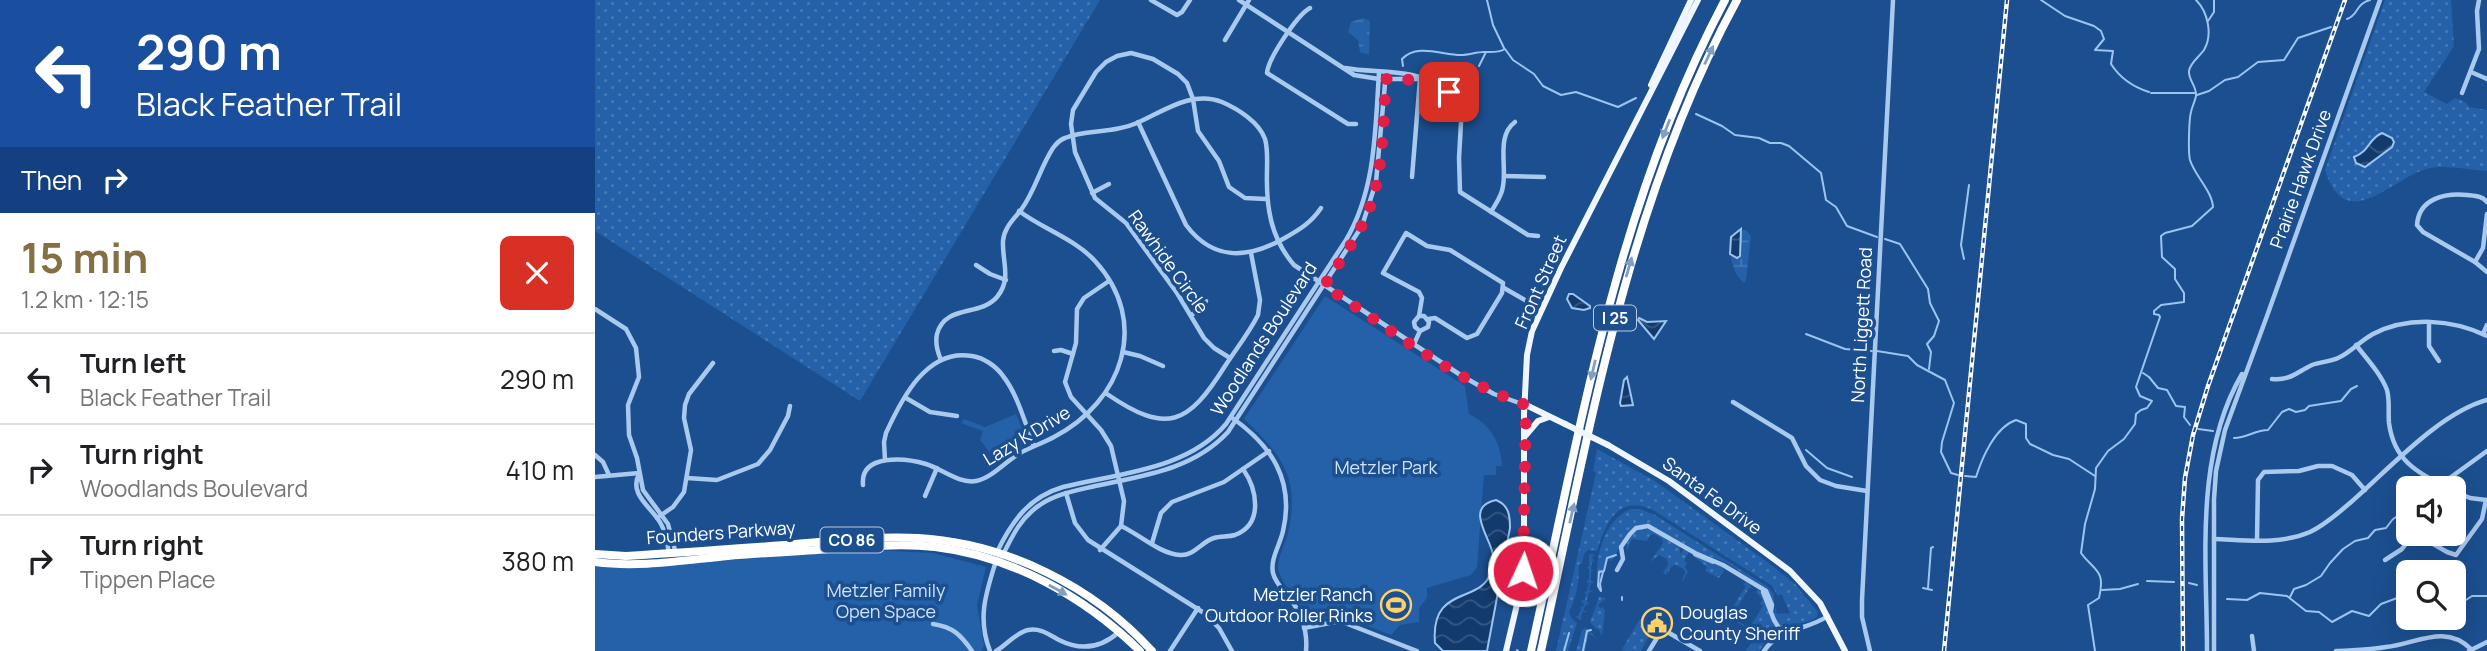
<!DOCTYPE html>
<meta charset="utf-8">
<style>
body{margin:0;font-family:Manrope,sans-serif;background:#f2f2f2;color:#202124;height:100vh;display:flex;flex-direction:column;font-size:26px;white-space:nowrap}
*{box-sizing:border-box;margin:0}
p{font-size:23px;color:#757577}
.icon{flex:none;width:38px;height:38px;fill:none;stroke:currentColor;stroke-width:2;stroke-linecap:round;stroke-linejoin:round}
.map{position:relative;flex:1;overflow:hidden}
.panel{display:flex;flex-direction:column;background:#fff;width:595px}
.panel>*{flex:none}
.banner{background:#1a4fa0;color:#fff;overflow:hidden}
.controls{position:absolute;left:1801px;top:476px;display:grid;gap:14px}
.controls a{display:grid;place-items:center;width:70px;height:70px;border-radius:10px;background:#fff;box-shadow:0 7px 28px #0002;font-size:35px}
.pin{position:absolute;display:grid;place-items:center;width:60px;height:60px;color:#fff;margin:-30px;border-radius:14px;box-shadow:0 4px 10px #0006}
.me{position:absolute;width:77px;margin:-38px;rotate:3deg;stroke-linejoin:round;filter:drop-shadow(0 0 5px #0008)}
.turn{display:flex;align-items:center;gap:24px;height:147px;padding:0 21px;font-size:32px}
.turn .icon{width:91px;height:91px;stroke-width:2.5}
.turn b{display:block;font-size:49px;line-height:60px}
.then{display:flex;align-items:center;height:66px;padding:0 21px;background:#0003;gap:14px;font-size:26px}
.round{display:grid;place-items:center;flex:none;width:74px;height:74px;border-radius:10px;background:#f2f2f2}
.headline{display:flex;align-items:center;justify-content:space-between;height:119px;padding:0 21px}
h1{font-size:42px;font-weight:700;line-height:52px;color:#847042}
ul{padding:0;list-style:none}
li{display:flex;align-items:center;gap:21px;height:91px;padding:0 21px;border-top:2px solid #e0e0e0}
li div{flex:1}
li b{display:block;font-size:26px}
li em{font-style:normal}
main{display:flex;flex:1;min-height:0}
.map>svg:first-child{display:block}
.grass{fill:url(#grass-dots)}
.wetland{fill:url(#wetland-marsh)}
.park{fill:#2461a8}
.water{fill:url(#water-waves);stroke:#9cc4f0;stroke-width:2}
.lines{fill:none;stroke-linecap:round;stroke-linejoin:round}
.stream{stroke:#9cc4f0;stroke-width:2}
.minor{stroke:#a9c9ee;stroke-width:4.5}
.major{stroke:#f0f6ff;stroke-width:6}
.highway{stroke:#fff;stroke-width:8}
.rail-casing{stroke:#fff;stroke-width:4.5}
.rail{stroke:#1b4f8f;stroke-width:2;stroke-dasharray:5;stroke-linecap:butt}
.major-bridge{stroke:#f0f6ff;stroke-width:6}
.oneway{fill:#829ec1}
.route{stroke:#e11d48;stroke-width:12;stroke-dasharray:0 21.6}
.labels{text-anchor:middle;stroke-width:7;stroke-linejoin:round;paint-order:stroke}
.shield{fill:#1b4f8f;stroke:#bbcadd;stroke-width:2}
.shield-label{font-size:16px;font-weight:bold;fill:#fff}
.street-label{font-size:18px;fill:#fff;stroke:#1b4f8f}
.park-label{font-size:18px;fill:#cfe3fa;stroke:#1b4f8f}
.poi-label{font-size:18px;fill:#fff;stroke:#1b4f8f;text-anchor:end}
</style>
<main>
<section class="panel">
<div class="banner">
<div class="turn"><svg class="icon" aria-label="left" viewBox="0 0 24 24"><path d="M17 20v-9H6M10 6l-5 5 5 5"/></svg><div><b>290 m</b>Black Feather Trail</div></div>
<div class="then">Then<svg class="icon" aria-label="right" viewBox="0 0 24 24"><path d="M7 20v-9h11M14 6l5 5-5 5"/></svg></div>
</div>
<div class="headline"><div><h1>15 min</h1><p>1.2 km · 12:15</p></div><a class="round" style="background:#d93025;color:#fff"><svg class="icon" aria-label="close" viewBox="0 0 24 24"><path d="M6 6l12 12M18 6L6 18"/></svg></a></div>
<ul>
<li><svg class="icon" aria-label="left" viewBox="0 0 24 24"><path d="M17 20v-9H6M10 6l-5 5 5 5"/></svg><div><b>Turn left</b><p>Black Feather Trail</p></div><em>290 m</em></li>
<li><svg class="icon" aria-label="right" viewBox="0 0 24 24"><path d="M7 20v-9h11M14 6l5 5-5 5"/></svg><div><b>Turn right</b><p>Woodlands Boulevard</p></div><em>410 m</em></li>
<li><svg class="icon" aria-label="right" viewBox="0 0 24 24"><path d="M7 20v-9h11M14 6l5 5-5 5"/></svg><div><b>Turn right</b><p>Tippen Place</p></div><em>380 m</em></li>
</ul>
</section>
<div class="map">
<svg width="1892" height="651" viewBox="0 0 1892 651">
<defs>
<pattern id="grass-dots" width="8" height="8" patternUnits="userSpaceOnUse" patternTransform="scale(1.75)"><rect width="8" height="8" fill="#2461a8"/><path d="M2 2h.1M6 6h.1" fill="none" stroke="#4579b5" stroke-width="1.8" stroke-linecap="round"/></pattern>
<pattern id="wetland-marsh" width="20" height="14" patternUnits="userSpaceOnUse" patternTransform="scale(1.75)"><rect width="20" height="14" fill="#2461a8"/><path d="M1 5h8M5 5V1M11 12h8M15 12V8" fill="none" stroke="#4579b5"/></pattern>
<pattern id="water-waves" width="16" height="10" patternUnits="userSpaceOnUse" patternTransform="scale(1.75)"><rect width="16" height="10" fill="#123a6d"/><path d="M0 5q4-4 8 0t8 0" fill="none" stroke="#365883"/></pattern>
</defs>
<rect width="100%" height="100%" fill="#1b4f8f"/>
<g class="grass">
<polygon points="0,0 505,0 265,401 0,231"/>
<path d="M1790,0h66l3,46 -30,46 23,12 8,-6 10,4 4,5 18,3v61c-19,-1 -43,-7 -61,-2 -38,12 -80,66 -101,1z"/>
<path d="M1002,449l58,32 115,83 26,21 22,27 -1,5 -10,5 -27,5 -6,-11 1,-9 2,7 13,-1 -8,-18 -2,-1 -2,2 -7,-11 -118,-75c-34,-17 -48,14 -56,41l-9,-1 -4,4 -2,10h-3c0,17 -2,33 -10,48l3,7 5,4 -9,28h-12l40,-178 -3,-2z"/>
<path d="M1036,509h9l15,6 113,72 6,7v9l-7,-14 -42,-27 -30,-11 -44,-26h-14l-8,6 -17,30 -4,-2 -8,25 1,8 -2,-1c-7,-27 4,-72 32,-82z"/>
<path d="M1045,528l12,2 28,17v7l4,-5 5,3 -5,9 3,2 -2,4 3,5 -5,9 -1,-1 3,-7v-3l-9,-5 -4,1 -6,9 -3,-2 5,-9 -1,-5 -8,-4 -9,7 13,-19 -1,-4 -8,-5 -4,1 -3,6 -15,-2 -5,12c-2,-10 4,-18 13,-23z"/>
<polygon points="994,554 1000,555 997,557 999,562 997,562 996,570 999,570 996,572 996,580 999,583 996,583 994,590 997,592 994,592 992,601 994,604 991,605 988,610 991,612 987,612 986,620 980,616 983,616 986,610 985,606 988,607 989,603 986,602 987,600 990,600 991,594 989,592 992,591 994,583 991,582 994,579 994,569 991,567 994,567"/>
<polygon points="1098,556 1127,567 1129,571 1124,578 1110,571 1112,567"/>
<polygon points="1152,582 1157,588 1154,588 1138,615 1139,619 1151,626 1152,624 1156,625 1168,606 1165,603 1168,600 1161,592 1159,594 1163,589 1170,599 1181,629 1164,651 1151,651 1161,634 1132,616 1151,586 1148,584"/>
<polygon points="1004,597 1011,598 1003,605 1005,608 1008,607 1010,611 1007,636 1003,628 1001,629 995,622"/>
<polygon points="1045,619 1054,624 1051,629 1056,632 1046,651 1030,651 1027,649"/>
<polygon points="990,628 996,630 995,632 1003,640 994,633 990,651 981,651 987,630"/>
</g>
<g class="wetland">
<polygon points="768,18 775,21 774,55 765,52 763,40 753,32 756,22"/>
<path d="M1143,230h8l5,6 -5,44 -2,3c-14,-12 -14,-28 -13,-46z"/>
</g>
<g class="park">
<path d="M730,296l140,90 4,28c21,10 32,28 33,52h-6v9h-12l-7,92 -6,8 -44,13v10l-8,10v14l-19,3 -9,10 -44,-17 -14,-1 -25,4c-8,-19 -25,-33 -30,-52 0,-13 7,-24 10,-36 13,-55 -7,-79 -44,-114z"/>
<polygon points="421,414 433,443 403,463 385,440 388,431 366,423 369,419 390,427"/>
<polygon points="276,550 338,553 391,567 382,605 389,646 386,651 0,651 0,565 25,568"/>
</g>
<g class="water">
<path d="M1787,133l10,5 2,4 -2,5 -27,20 -9,-4 -2,-6c16,-6 14,-18 28,-24z"/>
<polygon points="1146,229 1145,256 1142,258 1135,254 1136,237"/>
<polygon points="974,294 978,294 995,306 995,308 989,310 977,308 972,299"/>
<polygon points="1044,318 1052,322 1071,321 1059,339 1043,320"/>
<polygon points="1032,377 1038,405 1026,406 1025,403 1029,380"/>
<path d="M901,500c13,5 14,16 14,28l-23,123h-44l-8,-8c-5,-59 46,-38 56,-71 2,-5 3,-11 2,-17 -2,-17 -30,-48 3,-55z"/>
</g>
<g class="lines">
<g class="stream">
<polyline points="892,0 898,25 909,48"/>
<path d="M1446,0l24,16 29,10 7,5 3,8 -9,11 18,1 -2,13c9,14 22,23 38,28"/>
<path d="M1752,19c12,-4 8,-15 23,-19"/>
<polyline points="1613,21 1619,12 1619,0"/>
<path d="M808,66l-1,-7c15,-16 40,-4 59,-4 8,0 15,-3 23,-3 8,0 14,1 21,-3l8,11 21,14 9,12 18,9 15,-3 42,15 18,-9"/>
<polyline points="884,66 891,52"/>
<polyline points="1556,93 1600,93"/>
<polyline points="1602,95 1614,91 1630,80 1643,77 1663,62 1689,60 1703,38 1736,27"/>
<polyline points="1101,114 1127,126 1140,135 1164,138 1175,143 1186,143 1194,146 1226,173 1231,200 1241,207 1252,226 1282,237"/>
<polyline points="1290,239 1305,244 1333,289 1335,303 1344,321 1339,336 1332,344 1336,352 1334,369"/>
<polyline points="1369,259 1366,245 1374,185"/>
<polyline points="1211,334 1250,349 1277,351"/>
<polyline points="1282,351 1313,356 1322,365 1350,380 1359,403 1347,442 1346,452 1356,473 1363,475"/>
<polyline points="1548,373 1554,377 1563,388 1572,390 1581,406 1590,407 1589,417 1595,425"/>
<polyline points="1603,429 1618,431"/>
<path d="M1639,438c13,0 21,-8 34,-8l14,-18 7,-3 7,3 9,-2 4,-4 32,-5 10,-12 6,-3"/>
<polyline points="1211,450 1232,468 1257,477"/>
<path d="M1370,476l11,1c6,-19 19,-50 40,-57l10,4v14l4,6 23,11 16,4 26,17"/>
<polyline points="1099,555 1118,563"/>
<polyline points="1552,581 1579,582"/>
<polyline points="1594,583 1602,585"/>
<polyline points="1328,588 1337,590"/>
<polyline points="1333,588 1336,548 1338,547"/>
<polyline points="1006,590 1005,584 1008,572"/>
<polyline points="1507,590 1525,589 1543,584"/>
<polyline points="1006,591 1003,586 1004,572 1009,571 1012,558 1021,555"/>
<polyline points="1858,593 1868,602 1877,596 1892,596"/>
<polyline points="1027,597 1027,600"/>
<polyline points="1695,597 1699,589 1711,585 1726,576 1735,563 1748,549 1760,541 1773,538 1780,530 1791,528 1798,519 1806,514"/>
<polyline points="1632,599 1652,600 1665,593 1692,596 1711,611 1724,612 1737,622 1757,611 1774,616 1786,604 1813,594"/>
<polyline points="922,650 923,651"/>
<polyline points="969,651 974,633"/>
<polyline points="988,651 992,631 996,630"/>
<path d="M1500,651l-7,-46 11,-7c7,-29 -5,-27 -18,-45l4,-29 10,-35 1,-21 12,-17 16,-12 11,-15 1,-10 5,-4 6,-2 5,-7 -12,-5 -4,-9 24,-70 -1,-2 -5,-1v-3l7,-6 23,-3v-9l-9,-14v-10l-13,-12 -1,-21 4,-3 27,-7 21,-19c-1,-16 -18,-31 -23,-47 -2,-8 -1,-41 1,-48 1,-5 4,-11 5,-16 1,-10 -8,-16 -7,-25 1,-8 10,-14 15,-21 9,-15 4,-38 -8,-50"/>
</g>
<g class="minor">
<polyline points="556,0 582,15 587,12 595,0"/>
<polyline points="644,0 759,75 784,79 825,79"/>
<path d="M715,8c-13,7 -42,51 -43,65l81,51h8"/>
<polyline points="630,40 654,0"/>
<path d="M750,68c22,4 45,2 67,7 13,3 46,17 50,30l-3,53 1,34 68,43 10,1"/>
<polyline points="1876,72 1892,79"/>
<polyline points="1867,93 1884,49 1882,11 1884,0"/>
<path d="M543,122l48,103c27,36 61,34 97,14 16,-9 28,-16 38,-31"/>
<polyline points="909,176 949,177"/>
<polyline points="817,177 825,79"/>
<polyline points="497,193 514,184"/>
<path d="M1892,202c-5,-6 -11,-6 -20,-7 -22,-2 -48,3 -50,30l6,7 52,30 8,-14 4,-34"/>
<path d="M896,212c5,-9 11,-16 12,-26 4,-21 -7,-50 12,-64"/>
<polyline points="1880,262 1892,272"/>
<polyline points="381,265 395,274 411,280"/>
<polyline points="909,288 935,303 943,318"/>
<polyline points="936,303 953,295"/>
<polyline points="0,309 31,329 41,348 44,377 33,405 34,435 42,458 48,490 73,524 81,554"/>
<polyline points="596,315 606,309 611,301"/>
<polyline points="824,316 827,298 824,292 788,273 811,233 832,246 855,250 908,283 907,293 882,334 872,338 840,318 833,319"/>
<polyline points="1834,322 1834,346 1844,361"/>
<polyline points="1888,334 1892,325"/>
<polyline points="819,344 825,331 833,327 834,322 829,316 824,316 819,322 820,327 825,331"/>
<path d="M1761,345c11,14 25,29 31,45 3,11 1,22 2,33 5,38 28,49 59,65"/>
<polyline points="459,351 466,350 478,354"/>
<polyline points="528,352 545,356 568,366"/>
<polyline points="635,358 619,348 609,338 582,293 531,223 500,198 480,152 476,124 478,110 501,72 511,62 522,56 536,53 558,59 583,74 592,83 598,99 603,131 624,161 634,187 650,198 671,199"/>
<path d="M346,360c-4,-9 -6,-17 -4,-26 8,-30 43,-17 60,-37 15,-18 5,-35 6,-56 1,-13 10,-21 18,-31 14,-19 19,-42 32,-62 3,-4 6,-8 12,-10 20,-9 47,-4 72,-15 27,-12 55,-33 85,-21 16,7 37,20 43,37 3,10 2,22 2,32 -1,35 3,66 27,94l168,111 32,18 31,11"/>
<path d="M1677,379c18,2 25,-7 40,-14 8,-3 17,-3 26,-7 12,-5 22,-17 35,-24 35,-18 79,-15 114,2"/>
<path d="M512,394c60,41 81,31 118,-28 11,-17 24,-33 33,-51l2,-15 -9,-47"/>
<polyline points="311,398 335,412 362,416"/>
<polyline points="1138,402 1197,438 1211,466 1225,480 1241,486 1272,491"/>
<path d="M636,417c40,28 64,63 52,114 -3,14 -13,28 -10,42 2,9 9,16 15,23 13,16 20,34 18,55"/>
<polyline points="0,455 8,462 14,475"/>
<path d="M290,460l-1,-18 2,-9c16,-35 41,-85 86,-77 12,2 24,10 31,20 15,19 22,48 31,70"/>
<path d="M44,474c-11,21 14,34 22,50 5,9 6,19 8,29"/>
<polyline points="0,477 44,473"/>
<polyline points="92,478 122,480 163,464 175,450 193,416 195,406"/>
<path d="M268,485c-3,-32 43,-27 63,-21 16,5 33,20 50,17 16,-3 30,-20 44,-28 11,-6 23,-10 34,-16 68,-35 97,-115 41,-176 -20,-22 -52,-32 -76,-50"/>
<polyline points="1846,488 1852,480 1892,451"/>
<polyline points="1858,491 1875,498 1891,500"/>
<polyline points="471,493 480,523 493,540 609,613 624,628 637,651"/>
<polyline points="330,496 342,468"/>
<polyline points="62,518 78,507 89,492 96,450 89,418 90,405 94,394 118,363"/>
<path d="M526,526c18,8 39,28 59,29 14,1 21,-13 34,-17 7,-2 14,-1 21,-3 29,-11 22,-46 8,-66"/>
<polyline points="1821,534 1852,552 1861,555 1887,519 1891,500"/>
<path d="M1619,539c31,1 66,6 96,-7 15,-7 27,-18 40,-29 38,-33 89,-90 137,-103"/>
<polyline points="1662,540 1663,480 1669,472 1704,471 1723,466 1737,466 1757,475 1770,490"/>
<polyline points="557,543 566,513 577,502 629,482 674,451"/>
<polyline points="505,550 526,526 529,501 516,446 506,430 476,397 470,382 481,343 482,309 489,298 514,281"/>
<path d="M402,552c15,-31 32,-55 66,-65 56,-14 124,-17 163,-63l120,-184c30,-51 29,-110 33,-167"/>
<path d="M407,556c9,-16 15,-32 30,-45 17,-15 37,-19 59,-24 49,-11 101,-16 137,-55l134,-206 14,-44 10,-109"/>
<polyline points="1790,560 1807,549 1818,534"/>
<polyline points="1022,570 1028,559 1026,547 1035,534 1041,528 1053,526 1100,553 1128,565 1171,591 1177,605 1176,611"/>
<polyline points="1168,592 1179,620 1187,633"/>
<path d="M338,624c20,3 28,11 39,27"/>
<polyline points="709,628 740,622 750,623 822,651"/>
<polyline points="1657,636 1659,651"/>
<path d="M395,651c-13,-33 -4,-58 6,-90"/>
<path d="M401,651c11,-6 19,-18 32,-21 13,-2 20,4 31,10 22,11 42,8 60,-8"/>
<polyline points="575,651 603,608"/>
<polyline points="1054,651 1065,633 1069,630 1105,651"/>
<path d="M1169,651c16,-24 42,-20 64,-35"/>
<polyline points="1275,651 1267,617 1267,600 1298,0"/>
<path d="M1612,651c0,-91 -13,-195 35,-277"/>
<polyline points="1619,651 1619,499 1621,471 1630,430 1672,316 1785,0"/>
<path d="M1741,651c17,-1 34,-1 50,-4 30,-3 59,-24 85,2"/>
<polyline points="1874,651 1892,642"/>
</g>
<g class="major">
<polyline points="1056,85 1096,0"/>
<polyline points="931,405 970,424"/>
<polyline points="931,435 943,421 954,417"/>
<polyline points="1013,445 1074,481 1195,571 1225,603 1250,651"/>
<polyline points="911,651 924,596 929,559 929,414 932,355 937,331 966,268 1103,0"/>
</g>
<g class="highway">
<path d="M0,554l31,2c53,-3 106,-7 159,-11 44,-4 89,-9 133,-7 88,5 175,48 234,113"/>
<path d="M0,562c43,6 90,-2 133,-6 33,-3 67,-4 101,-7 35,-2 70,-6 106,-2 77,9 150,50 205,104"/>
<path d="M936,651c50,-224 85,-446 194,-651"/>
<path d="M946,651c49,-222 86,-449 196,-651"/>
</g>
<g class="rail-casing">
<g id="rail">
<polyline points="1349,651 1412,0"/>
<polyline points="1588,651 1587,519 1590,478 1598,435 1613,386 1750,0"/>
</g>
</g>
<use href="#rail" class="rail"/>
<polyline class="major-bridge" points="970,424 1013,445"/>
</g>
<defs><path id="oneway-solid" d="M-6-.8H1V-3.2L6.5 0L1 3.2V.8H-6Z" transform="scale(1.75)"/></defs>
<g class="oneway">
<use href="#oneway-solid" transform="translate(1114 55) rotate(-65)"/>
<use href="#oneway-solid" transform="translate(1071 129) rotate(112)"/>
<use href="#oneway-solid" transform="translate(1034 267) rotate(-74)"/>
<use href="#oneway-solid" transform="translate(998 370) rotate(103)"/>
<use href="#oneway-solid" transform="translate(977 513) rotate(-77)"/>
<use href="#oneway-solid" transform="translate(463 590) rotate(29)"/>
</g>
<g class="lines">
<path class="route" d="M854,92c-22,-14 -38,-12 -63,-13 -3,42 -2,88 -16,128 -11,29 -30,54 -46,79 65,41 128,94 202,119l-3,166"/>
</g>
<defs>
<g id="stadium-ring" transform="scale(1.575)"><circle r="9.5" fill="#1b4f8f" stroke="#ffd166" stroke-width="1.5"/><path d="M0-5a6.5 5 0 1 0 0 10a6.5 5 0 1 0 0-10ZM-3.5-1.8h7v3.6h-7Z" fill="#ffd166"/></g>
<g id="civic-ring" transform="scale(1.575)"><circle r="9.5" fill="#1b4f8f" stroke="#ffd166" stroke-width="1.5"/><path d="M-.6-6.5H3V-4.5H.6V-3L4-1V1h2V6H-6V1h2V-1L-.6-3ZM-1.2 2.5V6h2.4V2.5Z" fill="#ffd166"/></g>
</defs>
<g fill-rule="evenodd">
<use href="#stadium-ring" x="801" y="605"/>
<use href="#civic-ring" x="1062" y="623"/>
</g>
<g class="labels">
<g class="shield">
<rect x="999" y="305.5" width="42" height="25" rx="5"/>
<rect x="225.5" y="527.5" width="63" height="25" rx="5"/>
</g>
<g class="shield-label">
<text x="1020" y="324">I 25</text>
<text x="257" y="546">CO 86</text>
</g>
<g class="street-label">
<text transform="translate(1706 179) rotate(-70)" y="6">Prairie Hawk Drive</text>
<text transform="translate(573 262) rotate(54)" y="6">Rawhide Circle</text>
<text transform="translate(946 282) rotate(-66)" y="6">Front Street</text>
<text transform="translate(1267 325) rotate(-87)" y="6">North Liggett Road</text>
<text transform="translate(669 339) rotate(-57)" y="6">Woodlands Boulevard</text>
<text transform="translate(432 436) rotate(-31)" y="6">Lazy K Drive</text>
<text transform="translate(1117 496) rotate(36)" y="6">Santa Fe Drive</text>
<text transform="translate(126 533) rotate(-4)" y="6">Founders Parkway</text>
</g>
<g class="park-label">
<text x="791" y="474">Metzler Park</text>
<text x="291" y="597">Metzler Family<tspan x="291" dy="21">Open Space</tspan></text>
</g>
<g class="poi-label">
<text x="778" y="601">Metzler Ranch<tspan x="778" dy="21">Outdoor Roller Rinks</tspan></text>
<text x="1085" y="619" text-anchor="start">Douglas<tspan x="1085" dy="21">County Sheriff</tspan></text>
</g>
</g>
</svg>
<div class="controls">
<a><svg class="icon" aria-label="sound" viewBox="0 0 24 24"><path d="M4 9h4l5-4v14l-5-4H4zM17 9q2 3 0 6"/></svg></a>
<a><svg class="icon" aria-label="search" viewBox="0 0 24 24"><circle cx="10" cy="10" r="6"/><path d="M15 15l6 6"/></svg></a>
</div>
<div class="pin" style="left:854px;top:92px;background:#d93025"><svg class="icon" aria-label="arrive" viewBox="0 0 24 24"><path d="M6 21V4h12l-3 4 3 4H6"/></svg></div>
<svg class="me" style="left:928px;top:571px" viewBox="-20 -20 40 40"><circle r="17" fill="#e11d48" stroke="#fff" stroke-width="3"/><path d="M0-11L8 9 0 5-8 9z" fill="#fff"/></svg>
</div>
</main>
